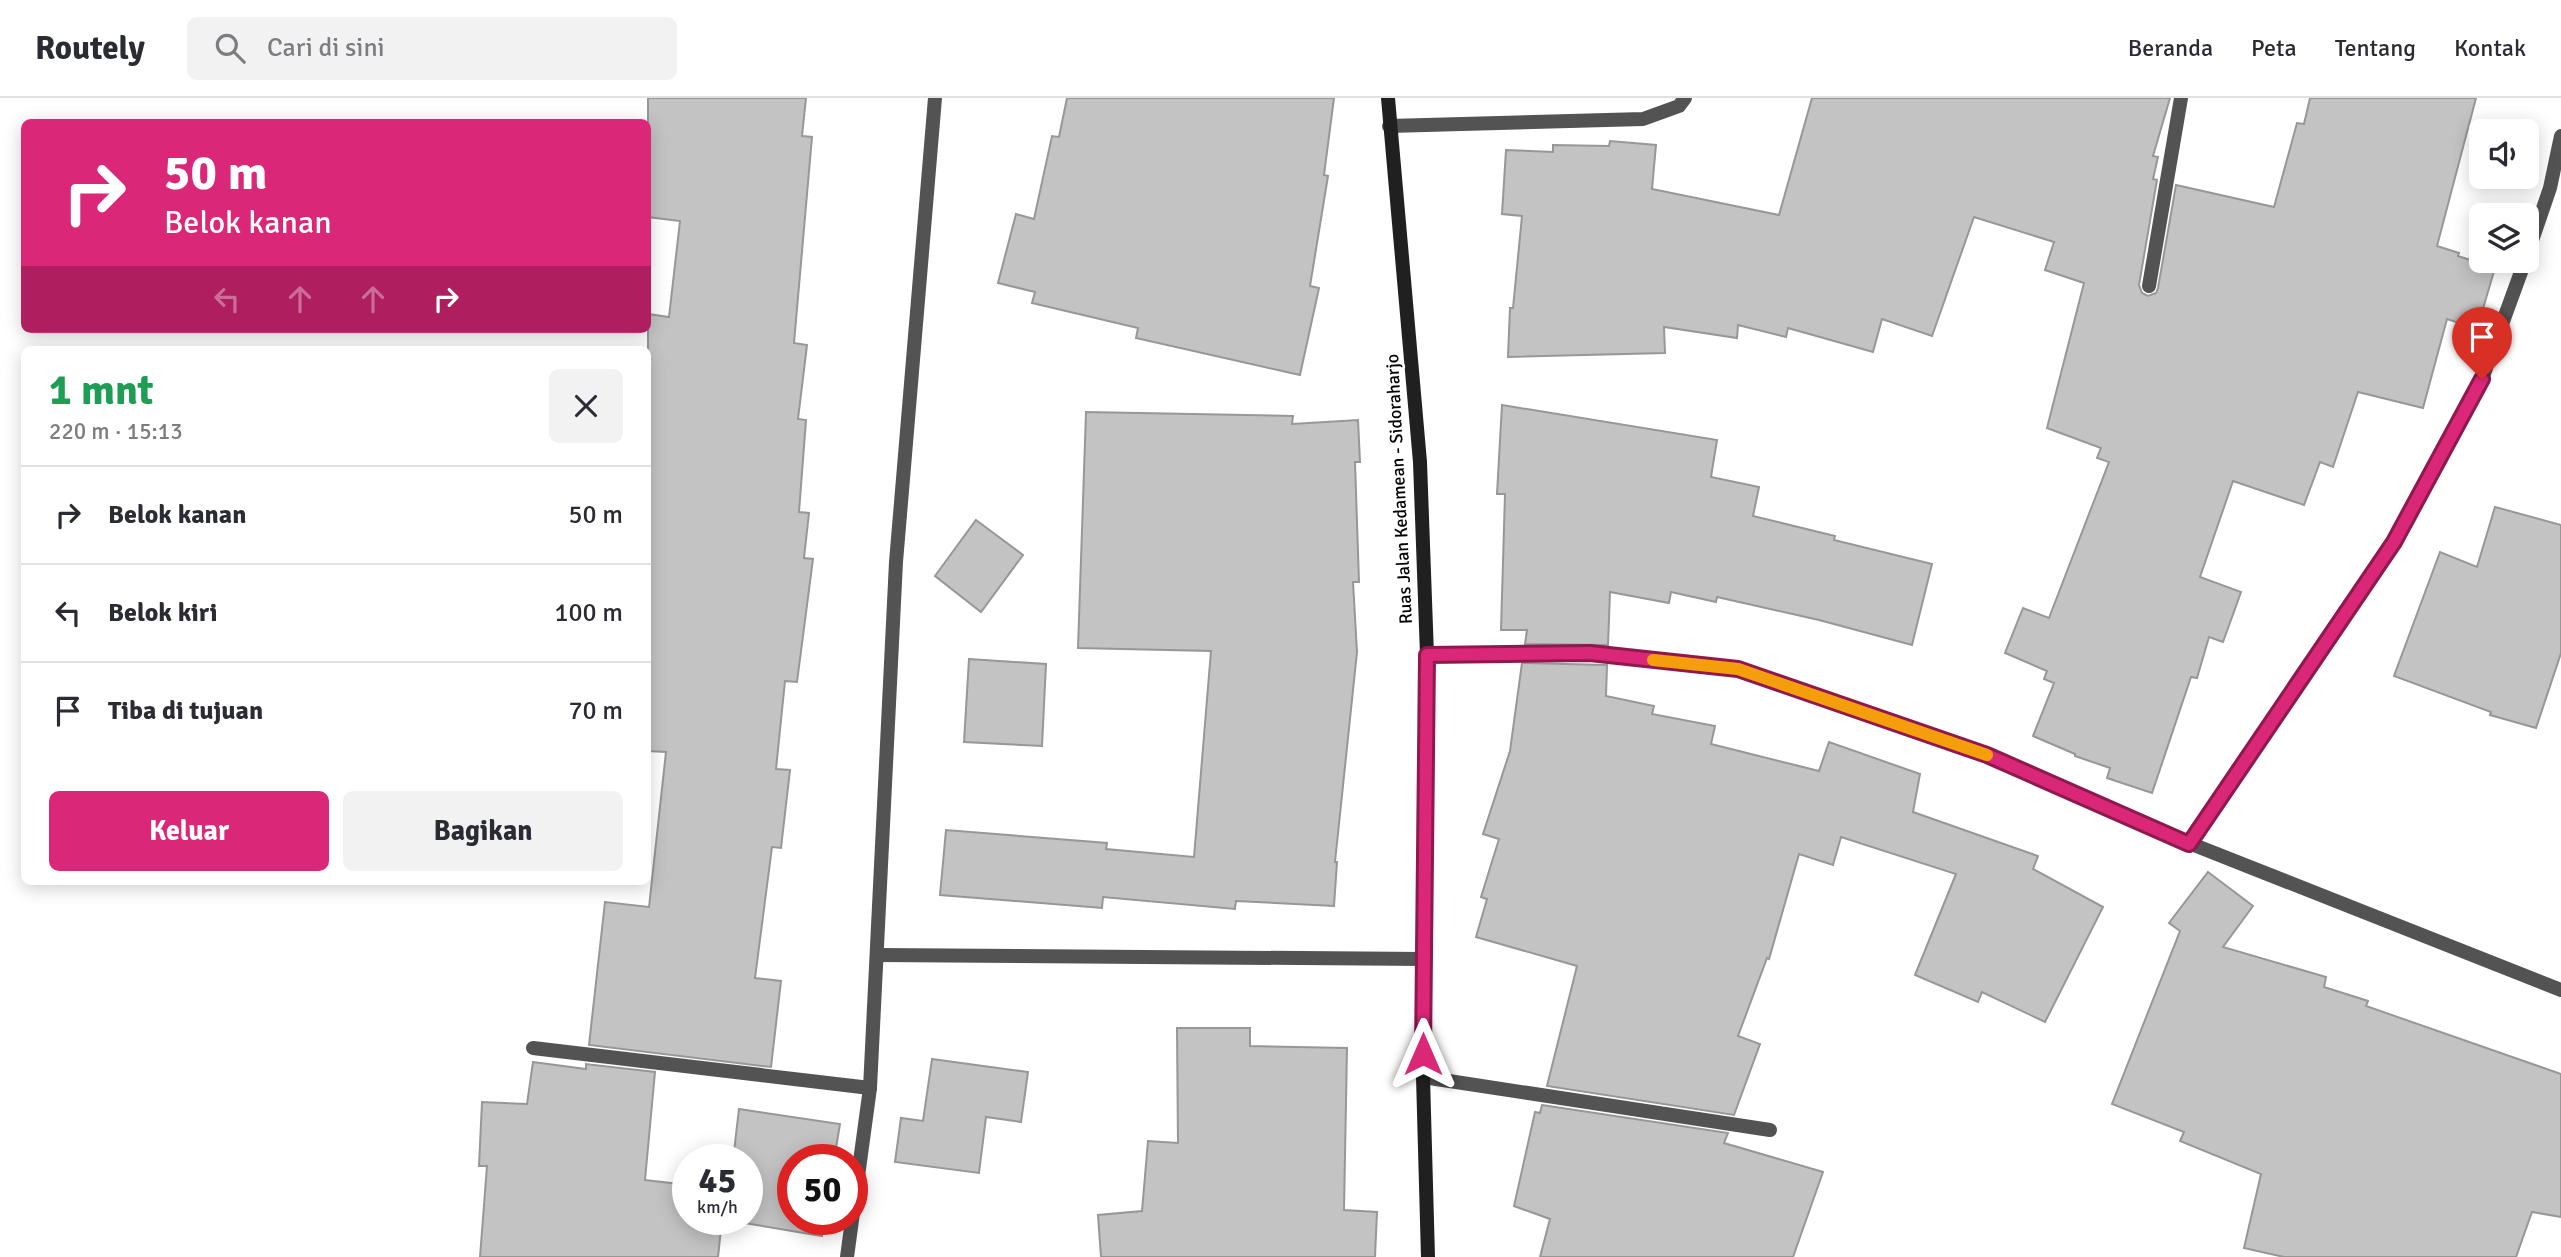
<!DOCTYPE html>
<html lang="id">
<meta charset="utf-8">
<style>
body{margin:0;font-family:Signika,sans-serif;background:#f2f2f3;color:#2b2b33;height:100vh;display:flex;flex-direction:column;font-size:26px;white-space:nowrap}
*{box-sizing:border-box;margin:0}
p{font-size:23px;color:#7c7c81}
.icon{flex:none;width:38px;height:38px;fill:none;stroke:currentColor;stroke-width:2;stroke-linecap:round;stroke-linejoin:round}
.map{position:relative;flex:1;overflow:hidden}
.side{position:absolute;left:21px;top:248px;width:630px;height:539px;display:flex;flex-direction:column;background:#fff;border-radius:10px;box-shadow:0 4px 18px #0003}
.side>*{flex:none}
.top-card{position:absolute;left:21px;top:21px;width:630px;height:214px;border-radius:10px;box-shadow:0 4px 18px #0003;background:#db2777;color:#fff;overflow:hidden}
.fabs{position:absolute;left:2469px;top:21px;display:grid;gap:14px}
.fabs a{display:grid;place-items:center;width:70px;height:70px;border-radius:10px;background:#fff;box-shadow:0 4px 18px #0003;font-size:35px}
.speed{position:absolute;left:672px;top:1046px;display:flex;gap:14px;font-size:35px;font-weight:700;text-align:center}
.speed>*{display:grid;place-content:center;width:91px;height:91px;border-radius:50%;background:#fff;box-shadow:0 4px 18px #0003;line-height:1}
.speed small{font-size:18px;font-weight:400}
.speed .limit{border:10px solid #d22;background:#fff;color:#111}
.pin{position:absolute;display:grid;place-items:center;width:60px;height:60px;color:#fff;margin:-72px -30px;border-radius:50% 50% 50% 0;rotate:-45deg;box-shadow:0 0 7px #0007}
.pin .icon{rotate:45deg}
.me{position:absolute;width:77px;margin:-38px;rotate:0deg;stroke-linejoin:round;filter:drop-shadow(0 0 5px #0008)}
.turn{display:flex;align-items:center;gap:24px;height:147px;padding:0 28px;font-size:32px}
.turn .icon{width:91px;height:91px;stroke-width:2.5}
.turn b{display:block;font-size:49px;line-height:60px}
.lanes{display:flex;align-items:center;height:66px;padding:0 28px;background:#0003;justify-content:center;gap:35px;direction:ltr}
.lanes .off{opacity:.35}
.round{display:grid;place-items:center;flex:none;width:74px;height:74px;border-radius:10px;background:#f2f2f3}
.overview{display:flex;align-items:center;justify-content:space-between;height:119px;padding:0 28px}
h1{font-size:42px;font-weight:800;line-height:52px;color:#1e9e55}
.button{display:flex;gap:14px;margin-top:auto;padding:14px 28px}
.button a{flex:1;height:80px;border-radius:10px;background:#db2777;color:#fff;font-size:28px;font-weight:800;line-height:80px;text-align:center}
.button a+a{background:#f2f2f3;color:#2b2b33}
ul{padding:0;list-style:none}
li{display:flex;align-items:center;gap:21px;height:98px;padding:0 28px;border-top:2px solid #e1e1e2}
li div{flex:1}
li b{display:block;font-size:26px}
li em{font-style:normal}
header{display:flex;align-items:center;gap:42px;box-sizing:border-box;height:98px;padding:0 35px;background:#fff;border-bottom:2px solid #e1e1e2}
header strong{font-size:33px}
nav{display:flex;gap:38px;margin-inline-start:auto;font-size:24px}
.search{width:490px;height:63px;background:#f2f2f3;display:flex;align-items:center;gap:18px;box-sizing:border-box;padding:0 24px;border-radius:10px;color:#7c7c81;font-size:26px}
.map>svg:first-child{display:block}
.building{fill:#c3c3c3;stroke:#979797;stroke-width:2}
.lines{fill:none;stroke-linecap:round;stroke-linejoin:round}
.street{stroke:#535353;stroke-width:14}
.secondary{stroke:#202020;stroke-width:14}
.route-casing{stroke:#8e194d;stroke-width:18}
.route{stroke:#db2777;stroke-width:12}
.slow{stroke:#f59e0b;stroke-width:12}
.labels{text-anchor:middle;stroke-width:5;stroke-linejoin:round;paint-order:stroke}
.street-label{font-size:18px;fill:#000;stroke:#fff}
</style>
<header>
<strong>Routely</strong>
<div class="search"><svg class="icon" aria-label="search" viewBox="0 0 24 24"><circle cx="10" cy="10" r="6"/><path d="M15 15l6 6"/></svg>Cari di sini</div>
<nav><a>Beranda</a><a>Peta</a><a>Tentang</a><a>Kontak</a></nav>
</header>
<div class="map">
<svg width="2561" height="1159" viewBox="0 0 2561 1159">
<rect width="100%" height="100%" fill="#fff"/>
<g class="building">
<polygon points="648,0 806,0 802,38 812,39 794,245 807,247 798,321 806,322 799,414 809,415 804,460 813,461 797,584 785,583 776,671 790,672 781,750 772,749 755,880 781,883 771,969 589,947 605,804 649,809 666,654 648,653 648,216 669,219 680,123 648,119"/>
<polygon points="1067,0 1334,0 1324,77 1328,78 1310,188 1319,190 1300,277 1136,240 1138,230 1032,205 1035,194 998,185 1016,116 1034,121 1052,38 1059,39"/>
<polygon points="1812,0 2170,0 2153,58 2158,59 2153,81 2157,82 2139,187 2142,195 2148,198 2156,195 2158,190 2176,87 2274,109 2297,25 2304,26 2310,0 2476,0 2437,148 2459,155 2458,158 2495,170 2477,231 2447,221 2423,310 2358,294 2333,369 2320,364 2304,407 2233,383 2200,479 2241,494 2223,544 2209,539 2197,580 2191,579 2152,695 2107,680 2110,670 2075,658 2075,656 2033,638 2054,585 2044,581 2047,573 2005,555 2023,510 2049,520 2109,364 2097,360 2101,350 2047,330 2084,185 2045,172 2054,144 1974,119 1932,238 1882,221 1873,254 1788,230 1786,239 1738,227 1737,240 1664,229 1665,255 1508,259 1510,210 1513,210 1522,118 1502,116 1506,52 1553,54 1553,47 1609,48 1610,43 1656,47 1652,91 1779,117"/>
<polygon points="1502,307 1717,342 1711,379 1759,389 1753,418 1835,438 1834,442 1932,466 1912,547 1819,522 1717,499 1716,504 1671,494 1669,505 1610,494 1608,547 1525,546 1527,532 1501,532 1505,396 1497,396"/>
<polygon points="1086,314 1293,318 1292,326 1358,322 1360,364 1355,364 1359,484 1353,484 1357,554 1335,764 1337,764 1334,808 1236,803 1235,811 1103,799 1102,810 940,797 946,732 1107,745 1106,751 1194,759 1211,553 1078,550"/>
<polygon points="2495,409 2561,427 2561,555 2536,630 2490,617 2491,614 2394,578 2440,454 2477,469"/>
<polygon points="976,422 1023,457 981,514 935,478"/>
<polygon points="969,561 1046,566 1042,648 964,644"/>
<polygon points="1522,565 1607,567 1606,598 1654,608 1652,616 1715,628 1711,646 1819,673 1829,644 1920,676 1913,714 2038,758 2033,771 2103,809 2045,924 1982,894 1978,904 1915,877 1956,776 1841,739 1833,767 1799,756 1769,861 1767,860 1738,938 1760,946 1734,1017 1547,988 1577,868 1476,839 1487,801 1481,799 1499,741 1483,736 1510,653"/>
<polygon points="2208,774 2253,808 2223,849 2326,879 2324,889 2368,903 2366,908 2561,976 2561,1119 2532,1114 2516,1159 2284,1159 2244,1150 2261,1076 2180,1043 2184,1034 2112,1006 2180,833 2169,825"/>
<polygon points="1177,930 1250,930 1250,948 1347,950 1344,1112 1377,1114 1375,1159 1101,1159 1098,1117 1142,1113 1148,1043 1178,1045"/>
<polygon points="932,961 1028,974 1021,1024 986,1019 979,1075 895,1064 901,1020 923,1023"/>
<polygon points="533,964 586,971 586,966 655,974 645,1082 688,1087 688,1122 722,1122 718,1159 480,1159 487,1068 479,1068 482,1004 527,1006"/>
<polygon points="1542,1007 1728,1035 1724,1045 1823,1074 1793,1159 1540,1159 1550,1121 1514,1108 1535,1014 1540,1015"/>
<polygon points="739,1011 840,1026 834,1062 793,1062 793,1122 825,1122 822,1138 726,1122 747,1122 747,1062 733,1062"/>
</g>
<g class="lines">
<g class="street">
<polyline points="1389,28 1643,21 1679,8 1685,0"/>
<polyline points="2527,157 2550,90 2561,38"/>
<polyline points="2149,188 2181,0"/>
<polyline points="1427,557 1590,555 1738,571 1987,657 2189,745 2561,892"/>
<polyline points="2189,745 2394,444 2482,281 2525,163"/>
<polyline points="877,857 1424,861"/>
<polyline points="533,950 870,990"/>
<polyline points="1423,979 1770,1032"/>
<polyline points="847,1159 870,990 896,464 935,0"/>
</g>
<polyline class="secondary" points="1388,0 1420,364 1427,557 1423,979 1428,1159"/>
</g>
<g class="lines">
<g class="route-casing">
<polyline id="route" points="1423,956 1427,557 1590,555 1738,571 1987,657 2189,746 2394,444 2482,281"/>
</g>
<use href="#route" class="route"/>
<polyline class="slow" points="1653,562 1738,571 1987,657"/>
</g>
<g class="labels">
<g class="street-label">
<text transform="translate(1399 391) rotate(-93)" y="6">Ruas Jalan Kedamean - Sidoraharjo</text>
</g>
</g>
</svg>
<div class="fabs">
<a><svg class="icon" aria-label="sound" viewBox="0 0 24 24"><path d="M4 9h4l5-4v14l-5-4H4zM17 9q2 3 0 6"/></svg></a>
<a><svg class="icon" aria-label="layers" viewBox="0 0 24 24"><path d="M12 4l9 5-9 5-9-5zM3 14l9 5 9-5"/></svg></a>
</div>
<div class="speed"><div>45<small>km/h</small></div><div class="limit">50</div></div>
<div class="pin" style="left:2482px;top:281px;background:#d93025"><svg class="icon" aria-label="arrive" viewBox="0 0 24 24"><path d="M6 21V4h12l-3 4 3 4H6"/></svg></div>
<svg class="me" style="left:1423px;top:956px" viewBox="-20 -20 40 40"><path d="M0-17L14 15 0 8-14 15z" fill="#db2777" stroke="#fff" stroke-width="4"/></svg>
<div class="top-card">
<div class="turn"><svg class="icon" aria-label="right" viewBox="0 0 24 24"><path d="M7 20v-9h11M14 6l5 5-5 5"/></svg><div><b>50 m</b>Belok kanan</div></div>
<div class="lanes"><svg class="icon off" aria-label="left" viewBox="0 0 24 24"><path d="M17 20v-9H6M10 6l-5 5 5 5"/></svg><svg class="icon off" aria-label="ahead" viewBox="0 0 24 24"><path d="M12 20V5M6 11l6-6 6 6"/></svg><svg class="icon off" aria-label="ahead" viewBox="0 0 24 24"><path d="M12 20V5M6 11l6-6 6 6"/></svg><svg class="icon" aria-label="right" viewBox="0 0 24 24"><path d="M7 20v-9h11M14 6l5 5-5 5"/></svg></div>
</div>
<section class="side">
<div class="overview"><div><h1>1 mnt</h1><p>220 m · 15:13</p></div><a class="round"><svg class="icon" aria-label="close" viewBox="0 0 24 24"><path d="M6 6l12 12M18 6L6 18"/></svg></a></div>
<ul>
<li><svg class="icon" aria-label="right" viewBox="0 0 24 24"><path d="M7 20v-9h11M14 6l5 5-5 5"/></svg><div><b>Belok kanan</b></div><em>50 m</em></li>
<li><svg class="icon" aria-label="left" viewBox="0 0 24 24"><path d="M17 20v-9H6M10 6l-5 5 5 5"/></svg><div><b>Belok kiri</b></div><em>100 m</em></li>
<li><svg class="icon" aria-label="arrive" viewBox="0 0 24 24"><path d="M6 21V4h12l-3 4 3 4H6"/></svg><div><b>Tiba di tujuan</b></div><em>70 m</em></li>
</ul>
<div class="button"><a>Keluar</a><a>Bagikan</a></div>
</section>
</div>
